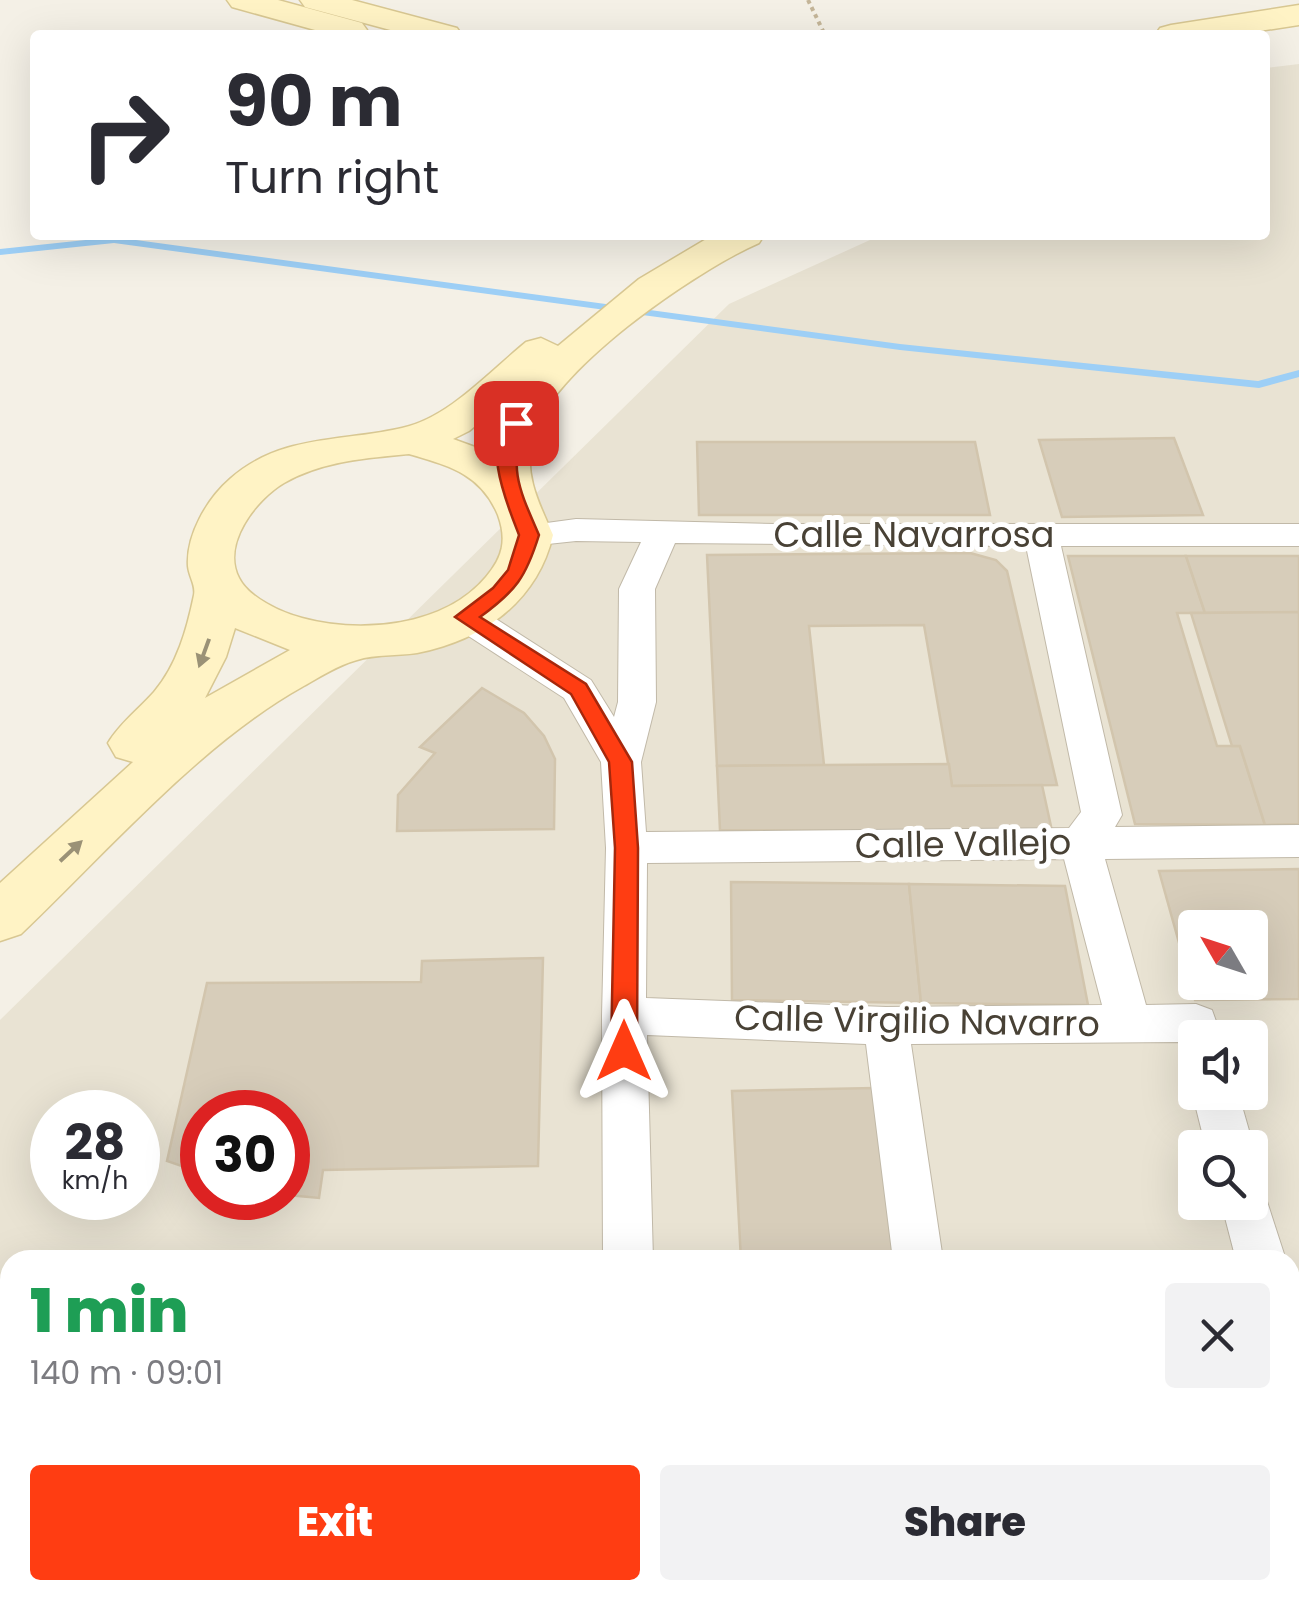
<!DOCTYPE html>
<meta charset="utf-8">
<style>
body{margin:0;font-family:Poppins,sans-serif;background:#f2f2f3;color:#2b2b33;height:100vh;display:flex;flex-direction:column;font-size:38px;white-space:nowrap}
*{box-sizing:border-box;margin:0}
p{font-size:32px;color:#7c7c81}
.icon{flex:none;width:55px;height:55px;fill:none;stroke:currentColor;stroke-width:2;stroke-linecap:round;stroke-linejoin:round}
.map{position:relative;flex:1;overflow:hidden}
.drawer{position:absolute;left:0px;top:1250px;width:1300px;height:350px;display:flex;flex-direction:column;background:#fff;border-radius:30px 30px 0 0;box-shadow:0 10px 40px #0002}
.drawer>*{flex:none}
.hud{position:absolute;left:30px;top:30px;width:1240px;height:210px;border-radius:10px;box-shadow:0 10px 40px #0002;background:#fff;color:#2b2b33;overflow:hidden}
.needle{width:65px;rotate:309deg}
.fabs{position:absolute;left:1178px;top:910px;display:grid;gap:20px}
.fabs a{display:grid;place-items:center;width:90px;height:90px;border-radius:10px;background:#fff;box-shadow:0 10px 40px #0002;font-size:50px}
.speed{position:absolute;left:30px;top:1090px;display:flex;gap:20px;font-size:50px;font-weight:700;text-align:center}
.speed>*{display:grid;place-content:center;width:130px;height:130px;border-radius:50%;background:#fff;box-shadow:0 10px 40px #0002;line-height:1}
.speed small{font-size:25px;font-weight:400}
.speed .limit{border:15px solid #d22;background:#fff;color:#111}
.pin{position:absolute;display:grid;place-items:center;width:85px;height:85px;color:#fff;margin:-42px;border-radius:20px;box-shadow:0 5px 15px #0006}
.me{position:absolute;width:110px;margin:-55px;rotate:0deg;stroke-linejoin:round;filter:drop-shadow(0 0 8px #0008)}
.turn{display:flex;align-items:center;gap:35px;height:210px;padding:0 30px;font-size:45px}
.turn .icon{width:130px;height:130px;stroke-width:2.5}
.turn b{display:block;font-size:70px;line-height:85px}
.round{display:grid;place-items:center;flex:none;width:105px;height:105px;border-radius:10px;background:#f2f2f3}
.headline{display:flex;align-items:center;justify-content:space-between;height:170px;padding:0 30px}
h1{font-size:60px;font-weight:800;line-height:75px;color:#1e9e55}
.button{display:flex;gap:20px;margin-top:auto;padding:20px 30px}
.button a{flex:1;height:115px;border-radius:10px;background:#ff3d12;color:#fff;font-size:40px;font-weight:800;line-height:115px;text-align:center}
.button a+a{background:#f2f2f3;color:#2b2b33}
.map>svg:first-child{display:block}
.residential{fill:#e9e3d3;fill-rule:evenodd}
.lines{fill:none;stroke-linecap:round;stroke-linejoin:round}
.stream{fill:#9dcff6;fill-rule:evenodd}
.building{fill:#d7cdba;stroke:#d2c5ad;stroke-width:2.5;fill-rule:evenodd}
.street-casing{stroke:#c1b9a8;stroke-width:2}
.secondary-casing{stroke:#d8c792;stroke-width:3}
.path{stroke:#c4b598;stroke-width:4;stroke-dasharray:4 4;stroke-linecap:butt}
.street{fill:#fff;fill-rule:evenodd}
.secondary{fill:#fff3c5;fill-rule:evenodd}
.oneway{fill:#9a9176}
.route{fill:#ff3d12;stroke:#a6280c;stroke-width:2.5}
.labels{text-anchor:middle;stroke-width:10;stroke-linejoin:round;paint-order:stroke}
.street-label{font-size:35px;fill:#484135;stroke:#fff}
</style>
<div class="map">
<svg width="1299" height="1600" viewBox="0 0 1299 1600">
<rect width="100%" height="100%" fill="#f4f0e6"/>
<path class="residential" d="M1299,64v1536h-1299v-580l729,-716 152,-69h384v-167zM1195,928h55v54h-55zM1195,1038h55v54h-55zM52,1112h86v86h-86zM202,1112h86v86h-86zM1195,1148h55v54h-55zM10,1260h1280v330h-1280z"/>
<g class="lines">
<polygon class="stream" points="114,237 900,344 1258,381 1299,370 1299,377 1259,388 900,350 114,243 0,255 0,249"/>
</g>
<g class="building">
<polygon points="1174,438 1203,515 1062,517 1039,440"/>
<polygon points="697,442 975,442 990,515 699,515"/>
<polygon points="970,553 996,560 1007,571 1057,785 952,786 924,625 809,626 824,765 717,766 707,555"/>
<polygon points="1068,556 1186,556 1205,613 1177,613 1217,746 1240,746 1265,825 1135,824"/>
<polygon points="1186,556 1299,556 1299,612 1205,613"/>
<polygon points="1299,612 1299,824 1265,825 1240,746 1232,746 1191,613"/>
<polygon points="482,688 524,713 544,736 555,759 554,829 397,831 398,795 435,753 420,747"/>
<polygon points="949,764 952,786 1042,785 1052,831 720,830 717,766"/>
<path d="M1299,869v130l-104,1 -36,-129zM1195,928h55v54h-55z"/>
<polygon points="731,882 909,884 921,1003 732,1000"/>
<polygon points="909,884 1065,886 1088,1005 921,1003"/>
<polygon points="543,958 538,1166 323,1170 319,1198 288,1195 288,1112 202,1112 202,1173 167,1161 207,983 421,982 422,961"/>
<polygon points="874,1088 895,1260 741,1260 732,1091"/>
</g>
<g class="lines">
<g class="street-casing">
<g id="street">
<path d="M576,519l199,5h524v22h-238l61,269 -7,12 184,-2v32l-194,2 41,146 50,-1 16,6 10,28h-27v17l-11,-4 -5,-9 -268,2 32,216h-50l-27,-216 -219,-9 6,225h-50l-1,-244 4,-168 -5,-86 -37,-64 -111,-72 -5,-9 5,-9 13,-3 13,3 112,72 23,37 4,-15 1,-113 22,-47 -65,-1 -47,5 -12,-3 -5,-8 5,-8zM675,543l351,3 55,266 -12,16 -423,4 -5,-70 15,-60 -1,-113zM1064,859l38,146 -216,2 -240,-9 1,-135z"/>
<polygon points="1195,1085 1195,1092 1238,1092 1254,1148 1250,1156 1250,1148 1206,1148 1192,1092"/>
<polygon points="1250,1182 1262,1186 1286,1260 1236,1260 1221,1202 1250,1202"/>
<polygon points="1290,1339 1299,1342 1299,1423 1290,1419"/>
<polygon points="10,1384 10,1444 0,1448 0,1388"/>
<polygon points="1299,1471 1299,1527 1290,1528 1290,1472"/>
<polygon points="10,1561 10,1590 39,1590 37,1600 0,1600 0,1566"/>
<polygon points="1290,1586 1295,1600 1237,1600 1234,1590 1290,1590"/>
<rect x="596" y="1590" width="58" height="10"/>
</g>
</g>
<g class="secondary-casing">
<g id="secondary">
<polygon points="227,0 278,0 362,23 367,30 364,35 333,35 232,7"/>
<polygon points="300,0 352,0 457,28 462,35 409,35 305,7"/>
<polygon points="1299,5 1299,25 1233,35 1155,35 1160,28 1171,25"/>
<path d="M713,235h51l-5,8c-62,27 -212,129 -227,197 -8,36 7,63 21,95 -16,67 -70,105 -136,118 -19,3 -42,1 -60,7 -19,5 -39,18 -55,27 -102,57 -196,166 -281,247l-21,7v-58l133,-121 -17,-5 -8,-14c12,-20 30,-33 46,-51 23,-27 33,-63 40,-97 2,-10 -5,-18 -6,-29 -2,-31 19,-67 42,-87 50,-45 113,-37 172,-51 47,-10 88,-57 124,-86l15,-4 17,8 81,-67zM513,395l-19,28 -8,28 -33,-12 16,-8zM409,454c41,12 72,20 89,61 9,25 5,42 -12,62 -42,50 -125,57 -184,41 -20,-5 -53,-20 -63,-40 -18,-35 18,-79 45,-95 38,-22 83,-25 125,-29zM235,628l55,22 -85,48 21,-41z"/>
</g>
</g>
<polyline class="path" points="808,0 825,35"/>
<use href="#street" class="street"/>
<use href="#secondary" class="secondary"/>
</g>
<defs><path id="oneway-solid" d="M-6-.8H1V-3.2L6.5 0L1 3.2V.8H-6Z" transform="scale(2.5)"/></defs>
<g class="oneway">
<use href="#oneway-solid" transform="translate(204 653) rotate(110)"/>
<use href="#oneway-solid" transform="translate(71 851) rotate(-43)"/>
</g>
<path class="route" d="M516,418l9,5c-18,46 -4,70 14,112 -13,42 -23,56 -59,82l106,67 46,78 6,86 -1,203 -4,7 -9,4 -9,-4 -4,-7 4,-203 -6,-86 -38,-68 -116,-77 38,-29 15,-18 11,-35c-10,-26 -43,-102 -3,-117z"/>
<g class="labels">
<g class="street-label">
<text x="914" y="547">Calle Navarrosa</text>
<text transform="translate(963 844) rotate(-1)" y="12">Calle Vallejo</text>
<text transform="translate(917 1021) rotate(1)" y="12">Calle Virgilio Navarro</text>
</g>
</g>
</svg>
<div class="fabs">
<a><svg class="needle" viewBox="-14 -14 28 28"><path d="M0-13l5 13h-10z" fill="#e53935"/><path d="M0 13l5-13h-10z" fill="#7c7c81"/></svg></a>
<a><svg class="icon" aria-label="sound" viewBox="0 0 24 24"><path d="M4 9h4l5-4v14l-5-4H4zM17 9q2 3 0 6"/></svg></a>
<a><svg class="icon" aria-label="search" viewBox="0 0 24 24"><circle cx="10" cy="10" r="6"/><path d="M15 15l6 6"/></svg></a>
</div>
<div class="speed"><div>28<small>km/h</small></div><div class="limit">30</div></div>
<div class="pin" style="left:516px;top:423px;background:#d93025"><svg class="icon" aria-label="arrive" viewBox="0 0 24 24"><path d="M6 21V4h12l-3 4 3 4H6"/></svg></div>
<svg class="me" style="left:624px;top:1051px" viewBox="-20 -20 40 40"><path d="M0-17L14 15 0 8-14 15z" fill="#ff3d12" stroke="#fff" stroke-width="4"/></svg>
<div class="hud">
<div class="turn"><svg class="icon" aria-label="right" viewBox="0 0 24 24"><path d="M7 20v-9h11M14 6l5 5-5 5"/></svg><div><b>90 m</b>Turn right</div></div>
</div>
<section class="drawer">
<div class="headline"><div><h1>1 min</h1><p>140 m · 09:01</p></div><a class="round"><svg class="icon" aria-label="close" viewBox="0 0 24 24"><path d="M6 6l12 12M18 6L6 18"/></svg></a></div>
<div class="button"><a>Exit</a><a>Share</a></div>
</section>
</div>
